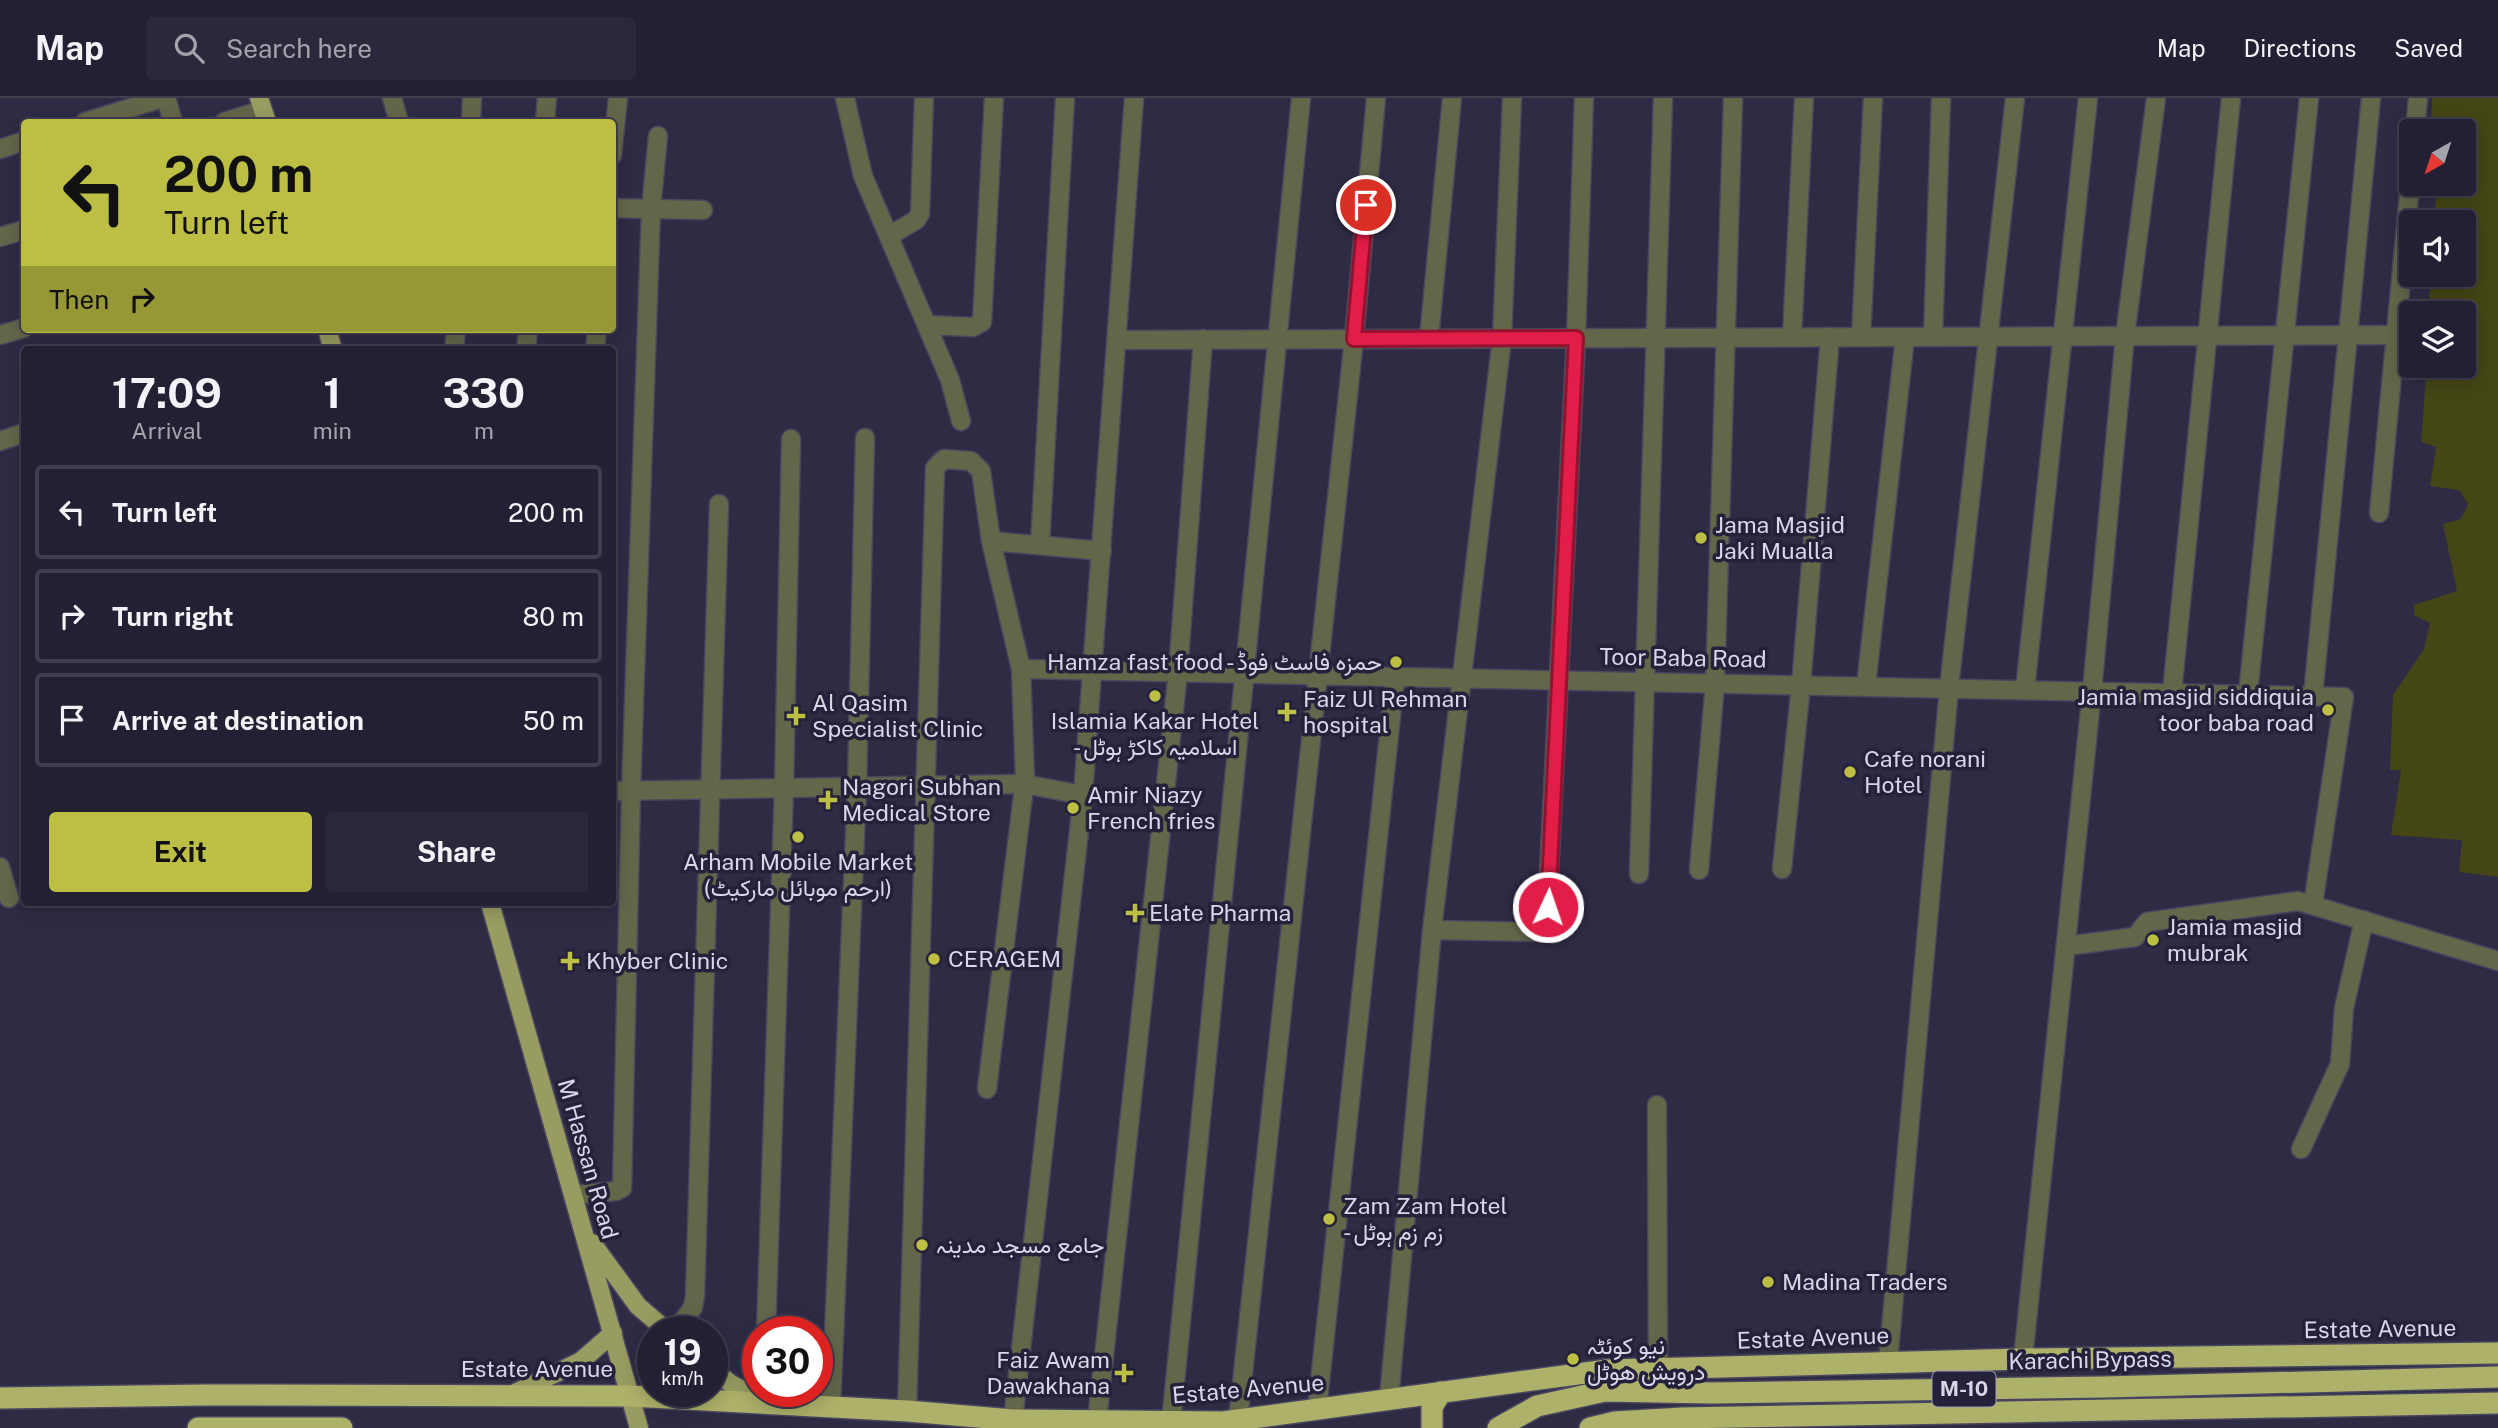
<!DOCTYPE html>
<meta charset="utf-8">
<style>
body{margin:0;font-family:"Public Sans",Vazirmatn,sans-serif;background:#2b283c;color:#f1f3f6;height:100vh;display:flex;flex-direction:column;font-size:26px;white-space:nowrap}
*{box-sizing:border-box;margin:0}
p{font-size:23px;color:#a3a3ac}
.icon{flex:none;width:38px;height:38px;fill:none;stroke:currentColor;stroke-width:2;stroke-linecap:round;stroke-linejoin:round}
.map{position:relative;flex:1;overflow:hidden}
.sheet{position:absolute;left:21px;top:248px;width:595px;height:560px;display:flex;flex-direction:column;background:#232034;border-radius:7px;box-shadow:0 4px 18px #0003,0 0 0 2px #403e4f}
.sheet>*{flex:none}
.top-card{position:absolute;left:21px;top:21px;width:595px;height:214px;border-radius:7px;box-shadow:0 4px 18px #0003,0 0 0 2px #403e4f;background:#bcbf44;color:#111;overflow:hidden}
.needle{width:46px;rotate:219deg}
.controls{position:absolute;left:2399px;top:21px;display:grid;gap:14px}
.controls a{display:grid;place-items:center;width:77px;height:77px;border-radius:7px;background:#232034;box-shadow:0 4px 18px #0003,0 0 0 2px #403e4f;font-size:35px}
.speed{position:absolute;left:637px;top:1218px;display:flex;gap:14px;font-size:35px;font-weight:700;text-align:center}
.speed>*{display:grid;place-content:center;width:91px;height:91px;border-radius:50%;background:#232034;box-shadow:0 4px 18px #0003,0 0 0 2px #403e4f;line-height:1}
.speed small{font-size:18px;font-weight:400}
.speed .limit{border:10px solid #d22;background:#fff;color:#111}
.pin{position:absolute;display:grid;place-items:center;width:60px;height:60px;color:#fff;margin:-30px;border:4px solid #fff;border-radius:50%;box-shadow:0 2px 7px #0007}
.me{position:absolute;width:77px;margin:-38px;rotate:3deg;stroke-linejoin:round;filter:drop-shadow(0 0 5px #0008)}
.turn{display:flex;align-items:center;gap:24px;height:147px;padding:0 28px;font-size:32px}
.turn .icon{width:91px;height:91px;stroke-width:2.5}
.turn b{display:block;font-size:49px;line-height:60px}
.then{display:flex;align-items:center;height:66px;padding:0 28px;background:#0003;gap:14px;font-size:26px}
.eta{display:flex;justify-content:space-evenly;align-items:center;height:119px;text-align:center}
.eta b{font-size:42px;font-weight:700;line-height:49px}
.cta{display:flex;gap:14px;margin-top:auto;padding:14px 28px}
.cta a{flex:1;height:80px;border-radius:7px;background:#bcbf44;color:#111;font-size:28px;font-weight:700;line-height:80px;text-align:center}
.cta a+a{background:#2b283c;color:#f1f3f6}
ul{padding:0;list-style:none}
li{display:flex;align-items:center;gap:21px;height:94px;margin:0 14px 10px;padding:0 14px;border:4px solid #403e4f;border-radius:7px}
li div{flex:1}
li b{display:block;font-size:26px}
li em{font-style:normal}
header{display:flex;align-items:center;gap:42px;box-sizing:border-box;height:98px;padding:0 35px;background:#232034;border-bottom:2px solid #403e4f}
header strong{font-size:33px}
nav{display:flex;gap:38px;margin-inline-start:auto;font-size:24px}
.search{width:490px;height:63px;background:#2b283c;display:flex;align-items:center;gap:18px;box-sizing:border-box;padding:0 24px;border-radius:7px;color:#a3a3ac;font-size:26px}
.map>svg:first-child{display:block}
.green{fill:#444615}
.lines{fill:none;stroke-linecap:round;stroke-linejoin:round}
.minor-casing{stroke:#4a465f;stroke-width:21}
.major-casing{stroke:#4a465f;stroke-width:21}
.highway-casing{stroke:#4a465f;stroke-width:24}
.minor{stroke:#64664a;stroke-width:18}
.major{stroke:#999c61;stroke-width:18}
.highway{stroke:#adb169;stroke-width:21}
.route-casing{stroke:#92132f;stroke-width:18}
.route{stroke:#e11d48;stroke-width:12}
.poi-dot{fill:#bcbf44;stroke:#25213b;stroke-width:2.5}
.labels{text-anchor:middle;stroke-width:7;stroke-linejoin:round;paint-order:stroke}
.shield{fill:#25213b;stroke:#a2a0b3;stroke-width:2}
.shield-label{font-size:21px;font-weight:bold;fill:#d8d6e7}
.poi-label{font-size:23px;fill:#d8d6e7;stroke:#25213b;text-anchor:start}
.street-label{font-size:23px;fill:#d8d6e7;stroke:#25213b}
</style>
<header>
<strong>Map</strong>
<div class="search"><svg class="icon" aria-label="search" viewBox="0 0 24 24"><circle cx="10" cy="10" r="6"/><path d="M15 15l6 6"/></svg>Search here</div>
<nav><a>Map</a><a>Directions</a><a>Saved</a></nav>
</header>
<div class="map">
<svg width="2498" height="1330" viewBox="0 0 2498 1330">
<rect width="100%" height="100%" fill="#2f2b45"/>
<polygon class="green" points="2432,0 2498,0 2498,779 2459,774 2462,742 2391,737 2401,672 2390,672 2393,597 2424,551 2430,525 2414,517 2414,507 2457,493 2443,426 2461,421 2468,406 2459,392 2430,388 2436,349 2421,344 2427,268 2464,268 2464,215 2428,215 2431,177 2464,177 2464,124 2434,124 2437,86 2464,86 2464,33 2431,33"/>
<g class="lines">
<g class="minor-casing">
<g id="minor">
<polyline points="166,0 173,24"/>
<polyline points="392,0 399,24"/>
<polyline points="845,0 863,78 950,282 961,323"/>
<polyline points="85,24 163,0"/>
<polyline points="224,24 263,12"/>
<polyline points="471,24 472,0"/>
<polyline points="545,24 547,0"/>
<polyline points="2415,33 2418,0"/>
<polyline points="0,51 24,43"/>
<polyline points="612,57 618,0"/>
<polyline points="612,110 703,112"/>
<polyline points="889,138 916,122 920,116 924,0"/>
<polyline points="0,139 24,132"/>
<polyline points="927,227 973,229 982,224 994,0"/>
<polyline points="0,237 24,230"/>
<polyline points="1792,239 1804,0"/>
<polyline points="1861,239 1873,0"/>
<polyline points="1933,239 1941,0"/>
<polyline points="1429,240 1452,0"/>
<polyline points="1117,242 2412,237"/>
<polyline points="454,252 456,231"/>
<polyline points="526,252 528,231"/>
<polyline points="595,252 597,231"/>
<polyline points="0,343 24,335"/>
<polyline points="2379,415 2412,65"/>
<polyline points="991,443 1102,453"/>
<polyline points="1040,447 1065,0"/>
<polyline points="1021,571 2344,599 2313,807"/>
<polyline points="1866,588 1905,239"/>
<polyline points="2025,592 2088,0"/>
<polyline points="2172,595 2231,0"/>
<polyline points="2248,596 2309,0"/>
<polyline points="2313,598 2371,0"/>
<polyline points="612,693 1024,686 1083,697"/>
<polyline points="0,769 9,800"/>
<polyline points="1782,771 1801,587 1830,239"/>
<polyline points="1699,772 1715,585 1733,0"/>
<polyline points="1639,776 1663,0"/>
<polyline points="1432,832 1546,834 1576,240 1584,0"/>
<polyline points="2066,848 2135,839 2147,824 2298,803 2498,863"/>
<polyline points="1657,1007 1658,1271"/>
<polyline points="2301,1051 2340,966 2344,910 2364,822"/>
<polyline points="573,1097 616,1093 622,1090 631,692 651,111 658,38"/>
<polyline points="675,1234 693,1209 695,1198 719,406"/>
<polyline points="766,1234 784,690 791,341"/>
<polyline points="2023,1261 2092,593 2125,238 2156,0"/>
<polyline points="1888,1264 1949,590 2015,0"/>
<polyline points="1389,1301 1432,832 1502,240 1512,0"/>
<polyline points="831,1309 857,689 865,340"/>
<polyline points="1317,1312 1395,580"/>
<polyline points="907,1313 935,370 944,361 971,363 981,373 991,443 1021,571 1025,681 987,991"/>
<polyline points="1013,1322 1083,697 1134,0"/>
<polyline points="1238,1322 1354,241 1376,0"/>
<polyline points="1097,1323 1178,574 1203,241"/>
<polyline points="1171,1325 1301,0"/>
</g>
</g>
<g class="major-casing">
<g id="major">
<polyline points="259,0 267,24"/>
<polyline points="327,231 333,252"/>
<polyline points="490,805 639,1330"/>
<polyline points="592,1145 638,1208 668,1234"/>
<polyline points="712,1271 731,1286 764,1304"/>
<polyline points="511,1297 581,1263 613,1235"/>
</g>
</g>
<g class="highway-casing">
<g id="highway">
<polyline points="0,1300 206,1297 630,1298 907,1313 1013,1322 1223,1324 1607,1272 2023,1261 2498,1255"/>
<polyline points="198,1330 342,1330"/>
<polyline points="1432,1330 1432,1309 1441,1294"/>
<polyline points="1498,1330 1537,1308 1605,1293 1711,1295 2104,1289 2498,1279"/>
<polyline points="1590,1330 1615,1324 1682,1320 2498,1305"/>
</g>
</g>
<use href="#minor" class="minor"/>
<use href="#major" class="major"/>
<use href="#highway" class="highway"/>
</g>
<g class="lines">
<g class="route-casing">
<polyline id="route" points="1366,107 1354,241 1576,240 1548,809"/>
</g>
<use href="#route" class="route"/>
</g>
<g class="poi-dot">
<circle cx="1701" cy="440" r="7"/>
<circle cx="1396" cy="564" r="7"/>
<circle cx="1155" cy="598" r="7"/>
<circle cx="2328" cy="612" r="7"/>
<path d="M1283.5 603.5h7v7h7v7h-7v7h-7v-7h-7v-7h7z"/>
<path d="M792.5 607.5h7v7h7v7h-7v7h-7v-7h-7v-7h7z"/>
<circle cx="1850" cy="674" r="7"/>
<path d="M824.5 691.5h7v7h7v7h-7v7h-7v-7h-7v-7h7z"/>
<circle cx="1073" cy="710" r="7"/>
<circle cx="798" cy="739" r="7"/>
<path d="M1131.5 804.5h7v7h7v7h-7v7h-7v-7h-7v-7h7z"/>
<circle cx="2153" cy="842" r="7"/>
<circle cx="934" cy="861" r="7"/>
<path d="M566.5 852.5h7v7h7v7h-7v7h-7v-7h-7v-7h7z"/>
<circle cx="1329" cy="1121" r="7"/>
<circle cx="922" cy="1147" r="7"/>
<circle cx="1768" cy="1184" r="7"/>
<circle cx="1573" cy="1261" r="7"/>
<path d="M1120.5 1264.5h7v7h7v7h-7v7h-7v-7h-7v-7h7z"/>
</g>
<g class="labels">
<rect class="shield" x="1932.5" y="1273.5" width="63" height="35" rx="5"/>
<g class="shield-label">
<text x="1964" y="1298">M-10</text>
</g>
<g class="poi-label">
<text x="1715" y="435">Jama Masjid<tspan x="1715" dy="26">Jaki Mualla</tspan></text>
<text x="1382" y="572" text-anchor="end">Hamza fast food - حمزہ فاسٹ فوڈ</text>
<text x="2314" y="607" text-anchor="end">Jamia masjid siddiquia<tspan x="2314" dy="26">toor baba road</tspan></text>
<text x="1303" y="609">Faiz Ul Rehman<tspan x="1303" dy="26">hospital</tspan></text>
<text x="812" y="613">Al Qasim<tspan x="812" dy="26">Specialist Clinic</tspan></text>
<text x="1155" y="631" text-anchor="middle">Islamia Kakar Hotel<tspan x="1155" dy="26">- اسلامیہ کاکڑ ہوٹل</tspan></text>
<text x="1864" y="669">Cafe norani<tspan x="1864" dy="26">Hotel</tspan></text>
<text x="842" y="697">Nagori Subhan<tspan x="842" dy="26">Medical Store</tspan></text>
<text x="1087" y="705">Amir Niazy<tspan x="1087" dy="26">French fries</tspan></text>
<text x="798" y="772" text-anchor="middle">Arham Mobile Market<tspan x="798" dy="26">(ارحم موبائل مارکیٹ)</tspan></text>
<text x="1149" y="823">Elate Pharma</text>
<text x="2167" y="837">Jamia masjid<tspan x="2167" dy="26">mubrak</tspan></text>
<text x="948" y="869">CERAGEM</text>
<text x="586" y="871">Khyber Clinic</text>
<text x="1343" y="1116">Zam Zam Hotel<tspan x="1343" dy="26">- زم زم ہوٹل</tspan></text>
<text x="936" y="1155">جامع مسجد مدینہ</text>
<text x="1782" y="1192">Madina Traders</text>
<text x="1587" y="1256">نیو کوئٹہ<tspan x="1587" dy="26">درویش ھوٹل</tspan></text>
<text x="1110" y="1270" text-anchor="end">Faiz Awam<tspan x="1110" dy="26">Dawakhana</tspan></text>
</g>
<g class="street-label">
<text transform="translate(1683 560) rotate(1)" y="8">Toor Baba Road</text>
<text transform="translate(588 1061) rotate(74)" y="8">M Hassan Road</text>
<text transform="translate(2380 1231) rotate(-1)" y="8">Estate Avenue</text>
<text transform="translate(1813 1240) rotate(-2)" y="8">Estate Avenue</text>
<text transform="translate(2090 1262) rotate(-1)" y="8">Karachi Bypass</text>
<text x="537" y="1279">Estate Avenue</text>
<text transform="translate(1248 1291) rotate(-5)" y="8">Estate Avenue</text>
</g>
</g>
</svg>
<div class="controls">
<a><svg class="needle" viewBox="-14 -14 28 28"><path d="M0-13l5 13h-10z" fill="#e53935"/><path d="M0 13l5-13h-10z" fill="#a3a3ac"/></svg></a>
<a><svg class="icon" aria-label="sound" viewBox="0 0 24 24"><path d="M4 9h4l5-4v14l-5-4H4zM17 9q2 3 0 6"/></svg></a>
<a><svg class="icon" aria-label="layers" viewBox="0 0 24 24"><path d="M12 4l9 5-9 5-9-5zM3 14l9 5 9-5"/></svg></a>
</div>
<div class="speed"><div>19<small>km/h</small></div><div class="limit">30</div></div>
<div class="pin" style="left:1366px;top:107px;background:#d93025"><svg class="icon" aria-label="arrive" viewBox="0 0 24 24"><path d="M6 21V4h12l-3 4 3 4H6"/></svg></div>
<svg class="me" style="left:1548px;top:809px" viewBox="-20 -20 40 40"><circle r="17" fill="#e11d48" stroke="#fff" stroke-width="3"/><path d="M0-11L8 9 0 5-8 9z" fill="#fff"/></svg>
<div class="top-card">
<div class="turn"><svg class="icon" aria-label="left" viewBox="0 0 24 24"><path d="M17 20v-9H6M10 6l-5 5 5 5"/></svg><div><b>200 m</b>Turn left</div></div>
<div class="then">Then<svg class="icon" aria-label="right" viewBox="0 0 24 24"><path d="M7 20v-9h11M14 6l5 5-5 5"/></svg></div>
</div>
<section class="sheet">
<div class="eta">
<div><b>17:09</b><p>Arrival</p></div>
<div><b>1</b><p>min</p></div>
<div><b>330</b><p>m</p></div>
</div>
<ul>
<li><svg class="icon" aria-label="left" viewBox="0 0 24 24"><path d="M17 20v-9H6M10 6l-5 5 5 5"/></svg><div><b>Turn left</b></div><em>200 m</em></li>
<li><svg class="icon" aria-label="right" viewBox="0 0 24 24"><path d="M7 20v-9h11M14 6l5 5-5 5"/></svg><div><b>Turn right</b></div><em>80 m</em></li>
<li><svg class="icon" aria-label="arrive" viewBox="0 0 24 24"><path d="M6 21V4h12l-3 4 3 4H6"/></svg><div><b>Arrive at destination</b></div><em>50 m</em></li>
</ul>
<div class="cta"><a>Exit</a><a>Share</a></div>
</section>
</div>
